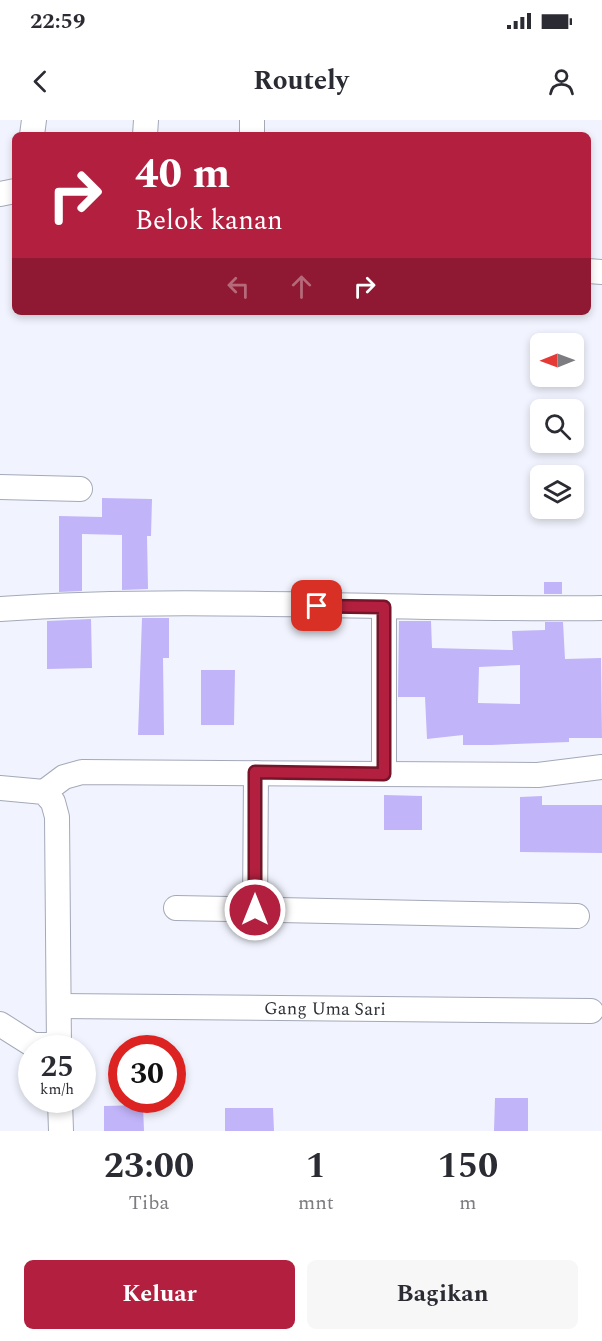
<!DOCTYPE html>
<html lang="id">
<style>
body{margin:0;font-family:Spectral,serif;background:#f7f7f7;color:#2b2b33;height:100vh;display:flex;flex-direction:column;font-size:22px;white-space:nowrap}
*{box-sizing:border-box;margin:0}
p{font-size:20px;color:#7c7c81}
.icon{flex:none;width:33px;height:33px;fill:none;stroke:currentColor;stroke-width:2;stroke-linecap:round;stroke-linejoin:round}
.map{position:relative;height:1011px;overflow:hidden}
.drawer{display:flex;flex-direction:column;background:#fff;flex:1}
.drawer>*{flex:none}
.guide{position:absolute;left:12px;top:12px;width:579px;height:183px;border-radius:9px;box-shadow:0 3px 9px #0003;background:#b3203f;color:#fff;overflow:hidden}
.needle{width:39px;rotate:269deg}
.controls{position:absolute;left:530px;top:213px;display:grid;gap:12px}
.controls a{display:grid;place-items:center;width:54px;height:54px;border-radius:9px;background:#fff;box-shadow:0 3px 9px #0003;font-size:30px}
.speed{position:absolute;left:18px;top:915px;display:flex;gap:12px;font-size:30px;font-weight:700;text-align:center}
.speed>*{display:grid;place-content:center;width:78px;height:78px;border-radius:50%;background:#fff;box-shadow:0 3px 9px #0003;line-height:1}
.speed small{font-size:15px;font-weight:400}
.speed .limit{border:9px solid #d22;background:#fff;color:#111}
.pin{position:absolute;display:grid;place-items:center;width:51px;height:51px;color:#fff;margin:-26px;border-radius:12px;box-shadow:0 3px 9px #0006}
.me{position:absolute;width:66px;margin:-33px;rotate:0deg;stroke-linejoin:round;filter:drop-shadow(0 0 4px #0008)}
.turn{display:flex;align-items:center;gap:21px;height:126px;padding:0 24px;font-size:27px}
.turn .icon{width:78px;height:78px;stroke-width:2.5}
.turn b{display:block;font-size:42px;line-height:51px}
.lanes{display:flex;align-items:center;height:57px;padding:0 24px;background:#0003;justify-content:center;gap:30px;direction:ltr}
.lanes .off{opacity:.35}
.eta{display:flex;justify-content:space-evenly;align-items:center;height:102px;text-align:center}
.eta b{font-size:36px;font-weight:700;line-height:42px}
.primary-button{display:flex;gap:12px;margin-top:auto;padding:12px 24px}
.primary-button a{flex:1;height:69px;border-radius:9px;background:#b3203f;color:#fff;font-size:24px;font-weight:700;line-height:69px;text-align:center}
.primary-button a+a{background:#f7f7f7;color:#2b2b33}
.status{display:flex;justify-content:space-between;align-items:center;height:42px;padding:0 30px;background:#fff;direction:ltr}
.status svg{height:16px;fill:currentColor}
header{display:flex;justify-content:space-between;align-items:center;height:78px;padding:0 24px;background:#fff;font-size:27px;font-weight:700}
.map>svg:first-child{display:block}
.building{fill:#c1b4f9;fill-rule:evenodd}
.lines{fill:none;stroke-linecap:round;stroke-linejoin:round}
.minor-casing{stroke:#a4a9b8;stroke-width:26}
.minor{stroke:#fff;stroke-width:24}
.route-casing{stroke:#741529;stroke-width:15}
.route{stroke:#b3203f;stroke-width:10}
.labels{text-anchor:middle;stroke-width:4.5;stroke-linejoin:round;paint-order:stroke}
.street-label{font-size:18px;fill:#2f3137;stroke:#fff}
</style>
<div class="status"><b>22:59</b><svg viewBox="0 0 49 12"><path d="M0 12V9h3v3zM5 12V6h3v6zM10 12V3h3v9zM15 12V0h3v12zM26 1h20v11H26zM47 4h2v5h-2z"/></svg></div>
<header><svg class="icon" aria-label="back" viewBox="0 0 24 24"><path d="M15 5l-7 7 7 7"/></svg>Routely<svg class="icon" aria-label="person" viewBox="0 0 24 24"><circle cx="12" cy="8" r="4"/><path d="M4 21q1-7 8-7t8 7"/></svg></header>
<div class="map">
<svg width="602" height="1011" viewBox="0 0 602 1011">
<rect width="100%" height="100%" fill="#f1f4fe"/>
<g class="building">
<polygon points="102,378 152,379 151,416 147,416 148,469 122,470 122,415 82,414 82,471 59,472 59,396 102,397"/>
<rect x="544" y="462" width="18" height="12"/>
<polygon points="142,498 169,498 169,538 163,538 164,615 138,615"/>
<polygon points="91,499 92,548 47,549 47,501"/>
<path d="M399,501h32l1,27 81,2 -1,-19 33,-1v-8h18l2,37 36,-1 1,80h-33v4l-78,3h-28v-10l-36,4 -2,-42h-27zM520,545v39l-42,-1 1,-36z"/>
<polygon points="201,550 235,550 234,605 201,605"/>
<polygon points="384,675 422,676 422,710 384,710"/>
<polygon points="542,676 542,685 602,685 602,733 520,732 520,677"/>
<polygon points="495,978 528,978 528,1011 494,1011"/>
<polygon points="143,985 144,1011 104,1011 104,986"/>
<polygon points="225,988 273,988 274,1011 225,1011"/>
</g>
<g class="lines">
<g class="minor-casing">
<g id="minor">
<polyline points="32,15 34,0"/>
<polyline points="145,15 146,0"/>
<polyline points="252,15 252,0"/>
<polyline points="0,74 15,71"/>
<polyline points="588,151 602,152"/>
<polyline points="0,367 80,369"/>
<polyline points="384,487 384,654"/>
<path d="M0,489c200,-14 401,2 602,-1"/>
<polyline points="0,668 44,672 53,682 57,697 59,928"/>
<polyline points="44,672 64,657 82,652 538,655 602,647"/>
<polyline points="176,788 577,796"/>
<polyline points="255,790 256,653"/>
<path id="s1" d="M59,886l532,5"/>
<polyline points="0,904 33,925 59,925"/>
<polyline points="60,980 61,1011"/>
</g>
</g>
<use href="#minor" class="minor"/>
</g>
<g class="lines">
<g class="route-casing">
<polyline id="route" points="255,790 255,652 384,654 384,487 317,486"/>
</g>
<use href="#route" class="route"/>
</g>
<g class="labels">
<g class="street-label">
<text dy="6" stroke="none"><textPath href="#s1" startOffset="266">Gang Uma Sari</textPath></text>
</g>
</g>
</svg>
<div class="controls">
<a><svg class="needle" viewBox="-14 -14 28 28"><path d="M0-13l5 13h-10z" fill="#e53935"/><path d="M0 13l5-13h-10z" fill="#7c7c81"/></svg></a>
<a><svg class="icon" aria-label="search" viewBox="0 0 24 24"><circle cx="10" cy="10" r="6"/><path d="M15 15l6 6"/></svg></a>
<a><svg class="icon" aria-label="layers" viewBox="0 0 24 24"><path d="M12 4l9 5-9 5-9-5zM3 14l9 5 9-5"/></svg></a>
</div>
<div class="speed"><div>25<small>km/h</small></div><div class="limit">30</div></div>
<div class="pin" style="left:317px;top:486px;background:#d93025"><svg class="icon" aria-label="arrive" viewBox="0 0 24 24"><path d="M6 21V4h12l-3 4 3 4H6"/></svg></div>
<svg class="me" style="left:255px;top:790px" viewBox="-20 -20 40 40"><circle r="17" fill="#b3203f" stroke="#fff" stroke-width="3"/><path d="M0-11L8 9 0 5-8 9z" fill="#fff"/></svg>
<div class="guide">
<div class="turn"><svg class="icon" aria-label="right" viewBox="0 0 24 24"><path d="M7 20v-9h11M14 6l5 5-5 5"/></svg><div><b>40 m</b>Belok kanan</div></div>
<div class="lanes"><svg class="icon off" aria-label="left" viewBox="0 0 24 24"><path d="M17 20v-9H6M10 6l-5 5 5 5"/></svg><svg class="icon off" aria-label="ahead" viewBox="0 0 24 24"><path d="M12 20V5M6 11l6-6 6 6"/></svg><svg class="icon" aria-label="right" viewBox="0 0 24 24"><path d="M7 20v-9h11M14 6l5 5-5 5"/></svg></div>
</div>
</div>
<section class="drawer">
<div class="eta">
<div><b>23:00</b><p>Tiba</p></div>
<div><b>1</b><p>mnt</p></div>
<div><b>150</b><p>m</p></div>
</div>
<div class="primary-button"><a>Keluar</a><a>Bagikan</a></div>
</section>
